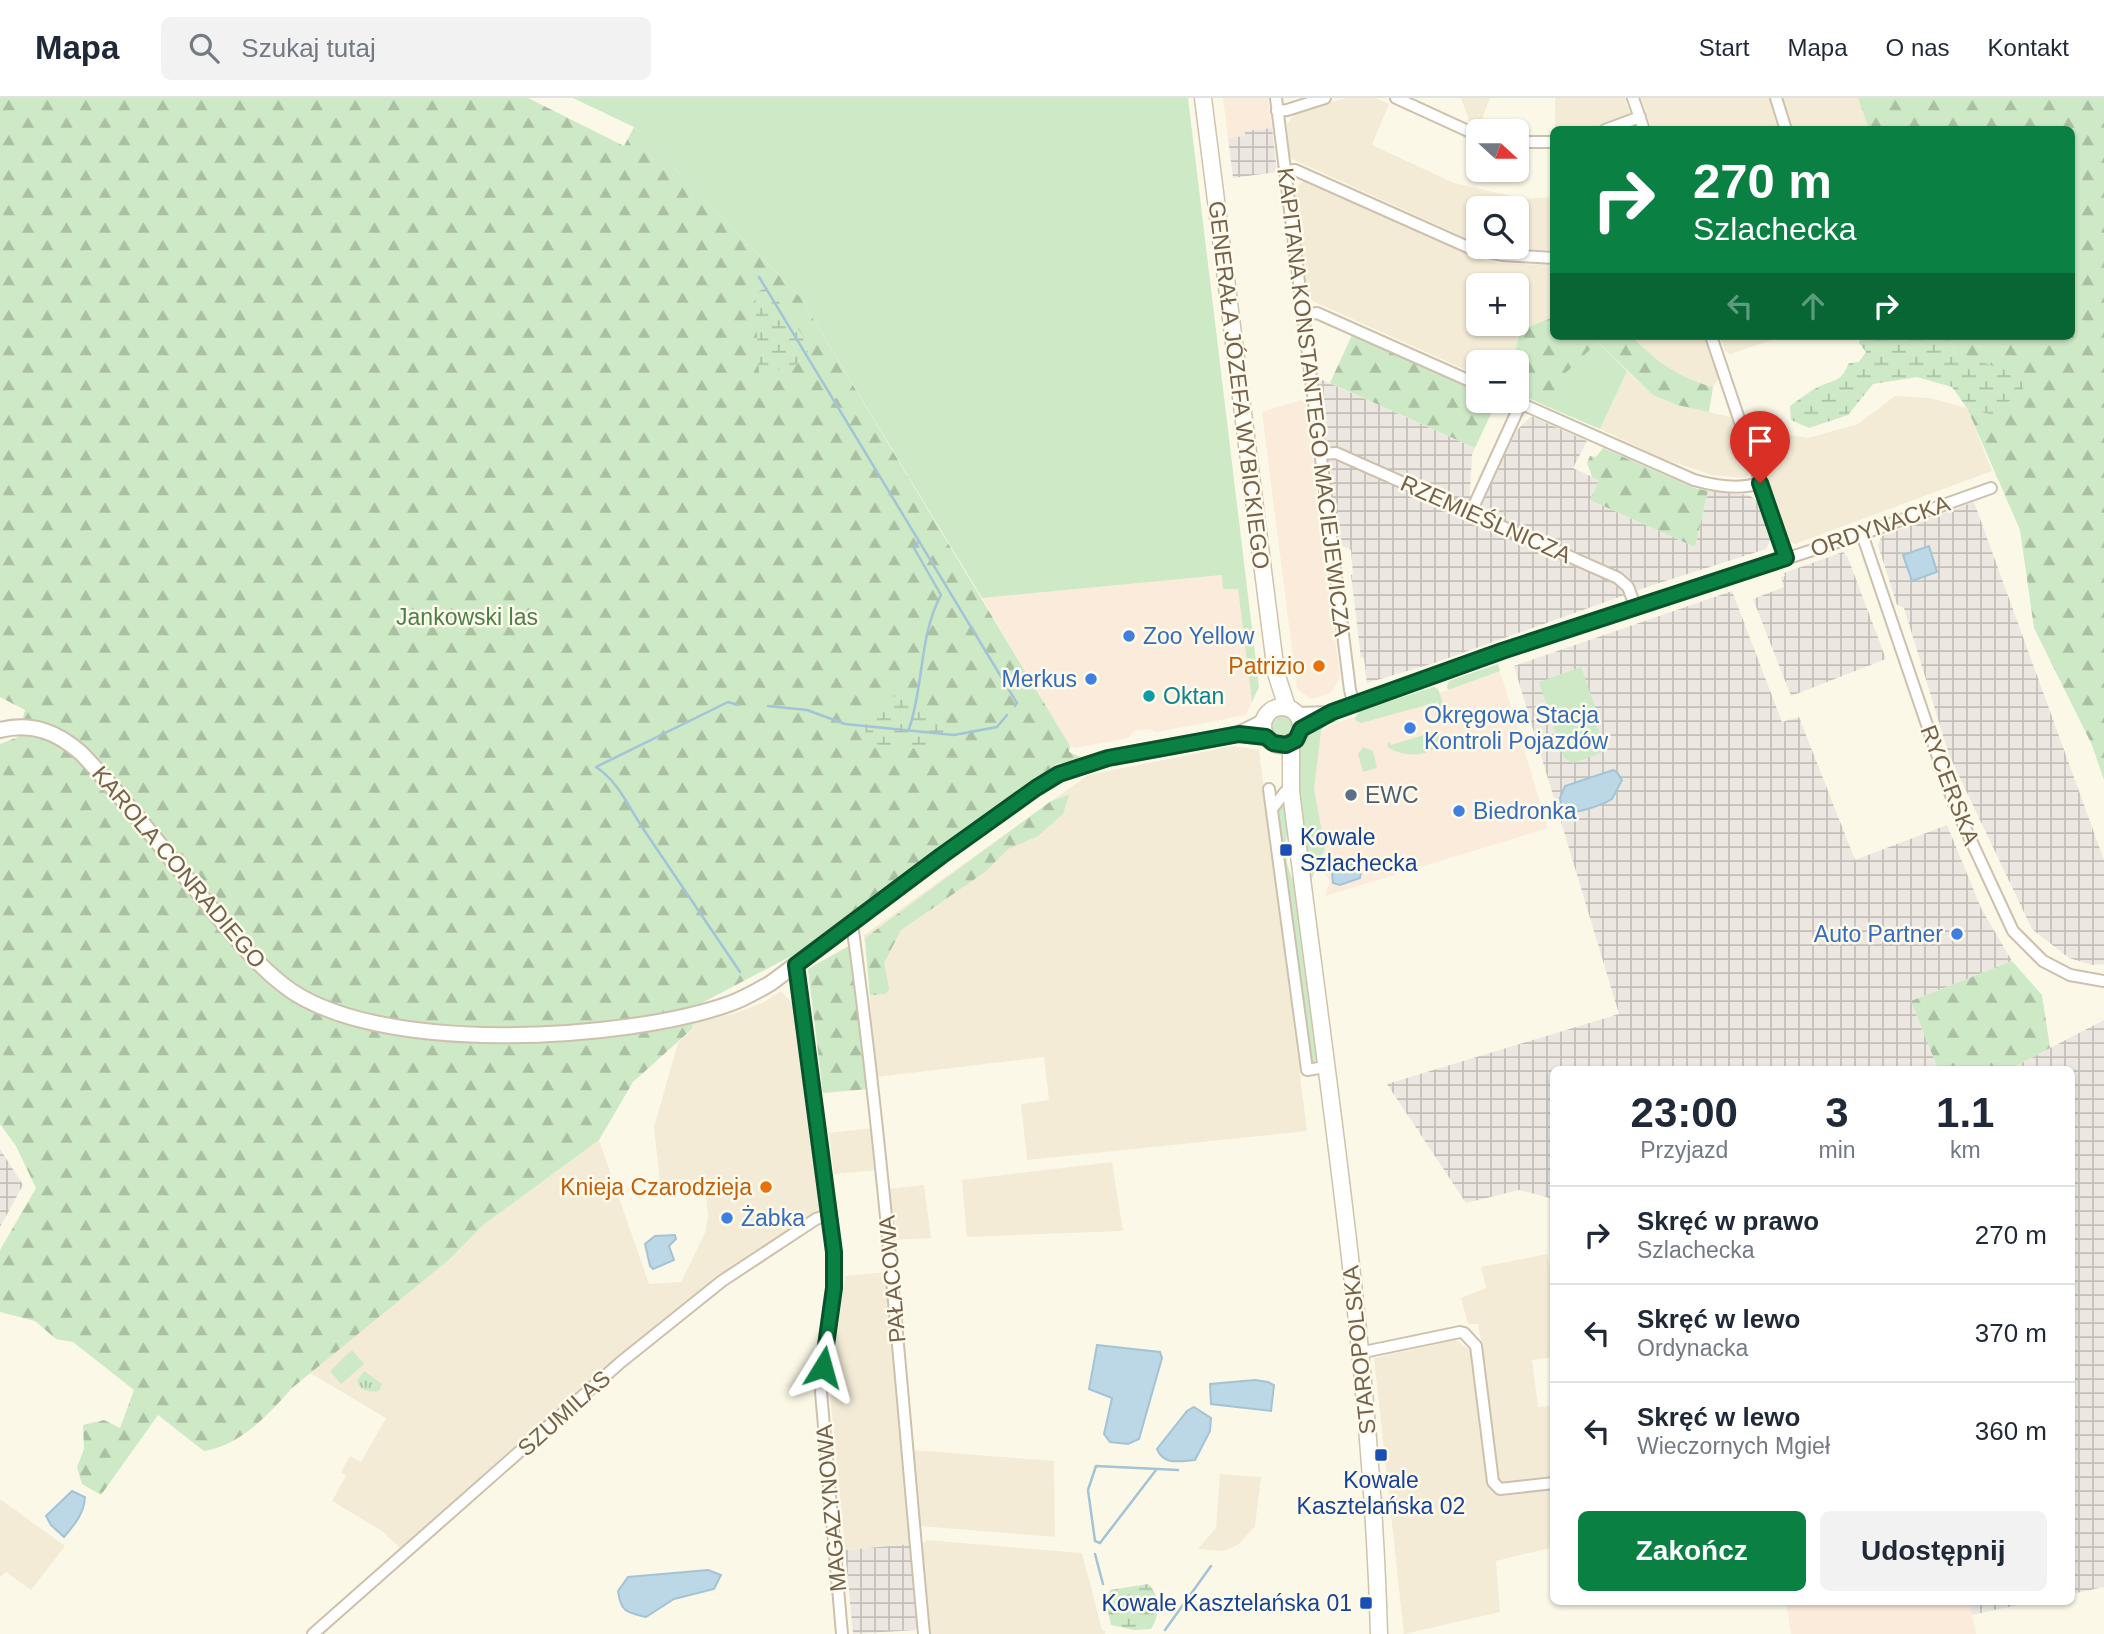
<!DOCTYPE html>
<html lang="pl">
<meta charset="utf-8">
<style>
body{margin:0;font-family:Helvetica,sans-serif;background:#f2f2f3;color:#1f2937;height:100vh;display:flex;flex-direction:column;font-size:26px;white-space:nowrap}
*{box-sizing:border-box;margin:0}
p{font-size:23px;color:#747a83}
.icon{flex:none;width:38px;height:38px;fill:none;stroke:currentColor;stroke-width:2;stroke-linecap:round;stroke-linejoin:round}
.map{position:relative;flex:1;overflow:hidden}
.drawer{position:absolute;left:1550px;top:968px;width:525px;height:539px;display:flex;flex-direction:column;background:#fff;border-radius:10px;box-shadow:0 2px 5px #0004}
.drawer>*{flex:none}
.top-card{position:absolute;left:1550px;top:28px;width:525px;height:214px;border-radius:10px;box-shadow:0 2px 5px #0004;background:#0b8043;color:#fff;overflow:hidden}
.needle{width:46px;rotate:111deg}
.tools{position:absolute;left:1466px;top:21px;display:grid;gap:14px}
.tools a{display:grid;place-items:center;width:63px;height:63px;border-radius:10px;background:#fff;box-shadow:0 2px 5px #0004;font-size:35px}
.pin{position:absolute;display:grid;place-items:center;width:60px;height:60px;color:#fff;margin:-72px -30px;border-radius:50% 50% 50% 0;rotate:-45deg;box-shadow:0 0 7px #0007}
.pin .icon{rotate:45deg}
.me{position:absolute;width:77px;margin:-38px;rotate:8deg;stroke-linejoin:round;filter:drop-shadow(0 0 5px #0008)}
.turn{display:flex;align-items:center;gap:24px;height:147px;padding:0 28px;font-size:32px}
.turn .icon{width:91px;height:91px;stroke-width:2.5}
.turn b{display:block;font-size:49px;line-height:60px}
.lanes{display:flex;align-items:center;height:66px;padding:0 28px;background:#0003;justify-content:center;gap:35px;direction:ltr}
.lanes .off{opacity:.35}
.eta{display:flex;justify-content:space-evenly;align-items:center;height:119px;text-align:center}
.eta b{font-size:42px;font-weight:700;line-height:49px}
.primary-button{display:flex;gap:14px;margin-top:auto;padding:14px 28px}
.primary-button a{flex:1;height:80px;border-radius:10px;background:#0b8043;color:#fff;font-size:28px;font-weight:700;line-height:80px;text-align:center}
.primary-button a+a{background:#f2f2f3;color:#1f2937}
ul{padding:0;list-style:none}
li{display:flex;align-items:center;gap:21px;height:98px;padding:0 28px;border-top:2px solid #e0e1e3}
li div{flex:1}
li b{display:block;font-size:26px}
li em{font-style:normal}
header{display:flex;align-items:center;gap:42px;box-sizing:border-box;height:98px;padding:0 35px;background:#fff;border-bottom:2px solid #e0e1e3}
header strong{font-size:33px}
nav{display:flex;gap:38px;margin-inline-start:auto;font-size:24px}
.search{width:490px;height:63px;background:#f2f2f3;display:flex;align-items:center;gap:18px;box-sizing:border-box;padding:0 24px;border-radius:10px;color:#747a83;font-size:26px}
.map>svg:first-child{display:block}
.residential{fill:#f3ebd6;fill-rule:evenodd}
.commercial{fill:#fbebdb}
.industrial{fill:url(#industrial-grid)}
.grass{fill:#cde9c6}
.forest{fill:url(#forest-firs)}
.wetland{fill:url(#wetland-marsh)}
.park{fill:url(#park-tufts)}
.water{fill:#bcd7e5;stroke:#a3c4d6;stroke-width:2}
.lines{fill:none;stroke-linecap:round;stroke-linejoin:round}
.stream{stroke:#a3c4d6;stroke-width:2.5}
.minor-casing{stroke:#cdc1ae;stroke-width:14}
.tertiary-casing{stroke:#cdc1ae;stroke-width:18}
.secondary-casing{stroke:#d0c3ab;stroke-width:19}
.minor{stroke:#fff;stroke-width:10}
.tertiary{stroke:#fff;stroke-width:14}
.secondary{stroke:#fff;stroke-width:16}
.route-casing{stroke:#07532c;stroke-width:18}
.route{stroke:#0b8043;stroke-width:12}
.shop-dot{fill:#3f7fe0;stroke:#fefbed;stroke-width:2.5}
.food-dot{fill:#e8710a;stroke:#fefbed;stroke-width:2.5}
.culture-dot{fill:#0f9aa8;stroke:#fefbed;stroke-width:2.5}
.service-dot{fill:#5c6f8a;stroke:#fefbed;stroke-width:2.5}
.transit-dot{fill:#1a4fb4;stroke:#fefbed;stroke-width:2.5}
.labels{text-anchor:middle;stroke-width:5;stroke-linejoin:round;paint-order:stroke}
.street-label{font-size:23px;fill:#75624c;stroke:#fefbed}
.park-label{font-size:23px;fill:#4d8047;stroke:#fefbed}
.shop-label{font-size:23px;fill:#366cbe;stroke:#fefbed;text-anchor:start}
.food-label{font-size:23px;fill:#c56008;stroke:#fefbed;text-anchor:end}
.culture-label{font-size:23px;fill:#0d838f;stroke:#fefbed;text-anchor:start}
.service-label{font-size:23px;fill:#4e5e75;stroke:#fefbed;text-anchor:start}
.transit-label{font-size:23px;fill:#164399;stroke:#fefbed;text-anchor:start}
</style>
<header>
<strong>Mapa</strong>
<div class="search"><svg class="icon" aria-label="search" viewBox="0 0 24 24"><circle cx="10" cy="10" r="6"/><path d="M15 15l6 6"/></svg>Szukaj tutaj</div>
<nav><a>Start</a><a>Mapa</a><a>O nas</a><a>Kontakt</a></nav>
</header>
<div class="map">
<svg width="2104" height="1536" viewBox="0 0 2104 1536">
<defs>
<pattern id="industrial-grid" width="8" height="8" patternUnits="userSpaceOnUse" patternTransform="scale(1.75)"><rect width="8" height="8" fill="#ece8e1"/><path d="M0 4h8M4 0v8" fill="none" stroke="#c4bfb9"/></pattern>
<pattern id="forest-firs" width="22" height="20" patternUnits="userSpaceOnUse" patternTransform="scale(1.75)"><rect width="22" height="20" fill="#cde9c6"/><path d="M5 1l3.5 6h-7zM16 11l3.5 6h-7z" fill="#abc0a3"/></pattern>
<pattern id="wetland-marsh" width="20" height="14" patternUnits="userSpaceOnUse" patternTransform="scale(1.75)"><rect width="20" height="14" fill="#cde9c6"/><path d="M1 5h8M5 5V1M11 12h8M15 12V8" fill="none" stroke="#abc0a3"/></pattern>
<pattern id="park-tufts" width="24" height="20" patternUnits="userSpaceOnUse" patternTransform="scale(1.75)"><rect width="24" height="20" fill="#cde9c6"/><path d="M3 7l-1-3M5 7V3M7 7l1-3M15 17l-1-3M17 17v-4M19 17l1-3" fill="none" stroke="#abc0a3"/></pattern>
</defs>
<rect width="100%" height="100%" fill="#fcf8e7"/>
<g class="residential">
<polygon points="1345,0 1376,0 1389,6 1372,47 1454,85 1524,101 1554,99 1554,152 1524,152 1505,149 1517,149 1517,110 1479,110 1479,144 1475,144 1290,60 1287,27 1294,16"/>
<polygon points="1461,0 1490,0 1479,29 1470,25"/>
<polygon points="1555,0 1625,0 1635,31 1555,31"/>
<polygon points="1641,0 1858,0 1869,31 1652,31"/>
<path d="M1304,83l167,75 29,7 54,2v52l-34,13 -7,32h-34v14l-171,-77 -14,-110zM1479,187h38v39h-38z"/>
<polygon points="1638,238 1705,238 1719,280 1713,289 1695,284 1672,273 1648,255 1634,239"/>
<polygon points="1720,238 1784,238 1730,256 1725,253"/>
<polygon points="1627,273 1653,297 1677,307 1731,319 1750,375 1745,380 1712,377 1664,361 1600,331"/>
<polygon points="1895,298 1930,300 1967,310 1992,373 1795,446 1786,443 1750,330 1808,340 1858,326"/>
<polygon points="1233,648 1259,652 1307,1033 1027,1062 1021,1006 1049,1002 1044,959 877,979 864,837 1088,677"/>
<polygon points="781,893 794,907 821,1112 726,1174 620,1258 402,1452 382,1433 332,1403 346,1378 341,1374 350,1358 361,1364 386,1320 310,1275 450,1161 483,1127 599,1042 649,1186 681,1184 705,1135 708,1117 705,1091 661,1095 654,1029 678,945 692,932 693,925 736,915 764,904"/>
<polygon points="873,1030 878,1072 834,1076 829,1035"/>
<polygon points="1112,1064 1123,1133 967,1139 962,1082"/>
<polygon points="924,1087 931,1140 892,1142 888,1091"/>
<polygon points="1547,1156 1554,1188 1554,1259 1532,1262 1538,1309 1554,1308 1554,1449 1496,1463 1500,1514 1404,1536 1374,1260 1456,1242 1472,1254 1474,1269 1485,1267 1478,1226 1468,1226 1461,1200 1486,1190 1481,1169"/>
<polygon points="888,1174 913,1446 845,1452 830,1294 845,1178"/>
<polygon points="913,1352 1054,1363 1055,1439 919,1428"/>
<polygon points="1220,1376 1261,1379 1255,1428 1238,1447 1223,1453 1198,1451 1216,1430"/>
<polygon points="0,1401 65,1448 31,1492 6,1474 0,1479"/>
<polygon points="927,1442 1082,1455 1102,1532 1105,1533 1105,1536 929,1536 921,1448"/>
</g>
<g class="commercial">
<polygon points="1223,0 1268,0 1272,30 1245,33 1245,38 1228,40"/>
<polygon points="1305,301 1340,579 1331,595 1311,601 1297,591 1262,314"/>
<polygon points="1222,477 1238,490 1252,604 1246,617 1157,634 1149,631 1134,633 1128,640 1075,650 1070,648 982,500"/>
<polygon points="1500,573 1548,730 1325,798 1330,783 1318,763 1308,669 1317,637 1332,626 1448,592"/>
<polygon points="1786,1503 1969,1503 1976,1536 1791,1536"/>
</g>
<g class="industrial">
<polygon points="1272,30 1277,74 1233,80 1228,40 1245,38 1245,33"/>
<polygon points="1318,280 1475,350 1472,357 1470,397 1483,403 1516,333 1531,318 1587,343 1573,370 1599,382 1590,402 1695,449 1708,393 1749,397 1759,404 1771,441 1766,451 1653,487 1434,565 1367,585 1364,560 1361,560 1351,477 1353,476 1351,452 1338,446"/>
<polygon points="1974,404 2104,762 2104,866 2092,867 2069,860 2032,831 1949,657 1904,510 1897,507 1878,447 1882,438"/>
<polygon points="1843,454 1848,460 1886,561 1791,598 1753,501 1784,489 1781,479 1785,478 1784,475"/>
<polygon points="1732,493 1782,624 1799,619 1855,762 1947,727 1981,810 2012,863 1911,903 1938,971 1554,971 1554,1101 1519,1092 1466,1105 1387,986 1619,916 1514,568"/>
<polygon points="2104,922 2104,1489 2072,1496 2072,971 2010,971"/>
<polygon points="0,1051 23,1087 0,1129"/>
<polygon points="913,1446 919,1524 915,1532 853,1536 845,1452"/>
<polygon points="1969,1503 2036,1503 1972,1517"/>
</g>
<g class="grass">
<polygon points="573,0 1188,0 1259,589 1252,604 1238,491 1223,491 1222,477 982,500 800,199 634,29"/>
<polygon points="1598,244 1627,273 1600,331 1553,311 1558,298 1554,285"/>
<polygon points="1498,566 1500,573 1448,592 1447,588 1449,583"/>
<polygon points="1581,569 1599,619 1596,626 1606,653 1573,665 1564,660 1539,584"/>
<polygon points="1434,589 1438,591 1446,613 1441,615 1438,604 1361,625 1356,623 1355,620 1359,613"/>
<circle cx="1283" cy="629" r="11"/>
<path d="M1333,621l6,2 -13,4 -5,6 -7,58 11,59 -16,37c-3,-27 -19,-121 -10,-140 6,-12 21,-23 34,-26z"/>
<path d="M1437,633l4,10c-10,17 -40,17 -54,5l2,-4 2,3z"/>
<polygon points="1363,649 1373,653 1377,670 1363,674 1358,656"/>
<path d="M1285,699c3,17 3,30 1,46 -3,16 6,35 12,50l20,164 -3,5 -6,-1 -1,-2 -30,-250z"/>
<polygon points="352,1252 364,1266 341,1286 330,1273"/>
</g>
<g class="forest">
<path d="M0,0h528l96,48 10,-19 166,170 270,449 -1,6 14,6 -26,6 -239,178 -122,64 -4,23 -59,53 -34,58 -116,85 -33,34 -158,129c-23,26 -52,58 -88,63l-46,-36 -57,80 -19,-11 -5,-17 7,-18 -1,-24 21,-5 16,8 14,-38 -61,-48 -17,-3 -21,-18 -35,-9v-62l36,-62 -20,-42 -16,-22v-380l18,-7 7,-27 -25,-13z"/>
<polygon points="1858,0 2104,0 2104,682 2092,647 2034,530 2020,432 1967,310 1992,317 1954,255 1948,238 2072,238 2072,32 1869,31"/>
<path d="M1554,219v19h84l-4,2c22,24 47,41 79,49l-4,25 -32,-7 -24,-10 -55,-53 -43,41 4,13 -6,13 -36,-16v-31h-4l7,-32z"/>
<polygon points="1352,237 1479,294 1479,303 1497,303 1475,350 1330,285"/>
<polygon points="1603,350 1694,390 1708,393 1695,449 1590,402 1599,382 1592,379 1587,365 1590,358 1596,359"/>
<polygon points="1069,697 1063,716 1038,738 1008,751 985,774 901,832 884,865 889,891 886,896 870,897 865,840 1051,703"/>
<polygon points="854,845 869,991 823,995 808,871"/>
<polygon points="2012,863 2042,897 2050,950 2010,971 1938,971 1911,903"/>
</g>
<g class="wetland">
<polygon points="768,189 807,243 808,254 795,267 759,277 755,195"/>
<path d="M1861,238h87l6,17 67,22 2,15 -31,25 -25,-7 -15,-21 -35,-10 -44,7 -25,31 -39,13 -18,-8 -1,-14c10,-7 23,-18 35,-22 15,-5 17,-6 24,-21l10,-1 7,-10 -7,-9z"/>
<path d="M882,598c27,-1 47,8 64,29l-7,22 -46,2 -27,-8 -1,-23z"/>
<path d="M1148,1486c13,12 12,31 3,45l-17,1 -23,-5 -4,-18 3,-17z"/>
</g>
<path class="park" d="M364,1273l18,13 -3,7c-9,2 -20,-1 -22,-10z"/>
<g class="water">
<polygon points="1929,448 1937,474 1912,483 1903,457"/>
<path d="M1613,672l4,2 5,8 -10,19c-8,5 -43,19 -49,10 -2,-3 -2,-7 -3,-11l5,-12z"/>
<polygon points="1351,766 1361,773 1360,780 1340,787 1333,785 1332,775 1335,770"/>
<polygon points="675,1137 676,1141 669,1148 674,1162 653,1171 650,1168 645,1146 655,1138"/>
<polygon points="1097,1247 1160,1254 1162,1260 1139,1341 1128,1346 1110,1344 1104,1336 1112,1300 1089,1291"/>
<polygon points="1255,1282 1268,1284 1274,1287 1271,1313 1211,1306 1210,1286"/>
<path d="M1194,1309l17,11 -1,13 -15,29c-15,1 -31,6 -38,-11l30,-38z"/>
<path d="M72,1393l13,6c-1,17 -10,27 -21,40l-13,-12 -5,-9z"/>
<path d="M708,1472l13,5 -7,14 -40,10 -28,18c-20,-5 -25,-5 -28,-26l10,-14z"/>
</g>
<g class="lines">
<g class="stream">
<polyline points="759,179 1017,605 1015,608"/>
<path d="M738,607l-10,-3 -132,65c23,15 33,41 48,63 32,47 64,95 96,142"/>
<polyline points="768,608 807,612 845,626 954,637 997,629 1007,617"/>
<path d="M909,631c15,-43 10,-94 32,-134l-27,-47 5,-7"/>
<polyline points="1156,1372 1100,1445 1095,1443 1088,1392 1096,1368 1178,1372"/>
<polyline points="1095,1456 1103,1486"/>
<polyline points="1165,1532 1211,1468"/>
</g>
<g class="minor-casing">
<g id="minor">
<polyline points="1276,0 1350,592 1354,607"/>
<polyline points="1396,0 1479,38"/>
<polyline points="1633,0 1644,32"/>
<polyline points="1776,0 1786,32"/>
<polyline points="1277,13 1287,12 1325,0"/>
<polyline points="1605,32 1640,19"/>
<polyline points="1517,44 1554,44"/>
<polyline points="1285,73 1295,72 1470,150 1502,157 1554,160"/>
<polyline points="1302,217 1317,215 1479,287"/>
<polyline points="1711,238 1786,460"/>
<path d="M1515,303l179,79c21,6 45,10 66,3"/>
<polyline points="1321,356 1336,355 1618,480 1628,489 1636,510"/>
<polyline points="1471,414 1521,305"/>
<polyline points="1862,436 1954,706 2013,833 2043,863 2070,877 2104,883"/>
<polyline points="1296,615 1332,614"/>
<polyline points="1301,631 1332,614 1502,553 1862,436 1991,390"/>
<polyline points="1269,691 1307,972 1325,969"/>
<polyline points="1272,711 1285,694 1291,693"/>
<path d="M850,827l3,6c32,233 49,468 71,703"/>
<polyline points="796,867 834,1154 834,1190 821,1294 842,1536"/>
<polyline points="1359,1255 1460,1234 1464,1235 1476,1248 1493,1384 1500,1391 1554,1385"/>
<polyline points="313,1536 621,1264 722,1183 816,1121 830,1116"/>
</g>
</g>
<g class="tertiary-casing">
<g id="tertiary">
<path d="M0,632c32,-8 57,2 81,23 46,48 87,103 129,154 23,27 44,55 72,77 90,73 342,57 447,20 15,-5 28,-13 42,-21l170,-127 95,-68 23,-14 49,-16 131,-24 24,-12"/>
<polyline points="1239,636 1266,639"/>
</g>
</g>
<g class="secondary-casing">
<g id="secondary">
<polyline points="1203,0 1276,575 1287,609"/>
<circle cx="1282" cy="628" r="19"/>
<path d="M1291,645v48c34,280 80,561 88,843"/>
</g>
</g>
<use href="#minor" class="minor"/>
<use href="#tertiary" class="tertiary"/>
<use href="#secondary" class="secondary"/>
</g>
<g class="lines">
<g class="route-casing">
<polyline id="route" points="823,1269 834,1190 834,1154 796,867 941,758 1036,690 1059,676 1108,660 1239,636 1266,639 1273,645 1286,647 1296,642 1301,631 1332,614 1502,553 1786,460 1760,385"/>
</g>
<use href="#route" class="route"/>
</g>
<g class="shop-dot">
<circle cx="1129" cy="538" r="7"/>
<circle cx="1091" cy="581" r="7"/>
<circle cx="1410" cy="630" r="7"/>
<circle cx="1459" cy="713" r="7"/>
<circle cx="1957" cy="836" r="7"/>
<circle cx="727" cy="1120" r="7"/>
</g>
<g class="food-dot">
<circle cx="1319" cy="568" r="7"/>
<circle cx="766" cy="1089" r="7"/>
</g>
<circle class="culture-dot" cx="1149" cy="598" r="7"/>
<circle class="service-dot" cx="1351" cy="697" r="7"/>
<g class="transit-dot">
<rect x="1279" y="745" width="14" height="14" rx="3.5"/>
<rect x="1374" y="1350" width="14" height="14" rx="3.5"/>
<rect x="1359" y="1498" width="14" height="14" rx="3.5"/>
</g>
<g class="labels">
<g class="street-label">
<text transform="translate(1239 287) rotate(83)" y="8">GENERAŁA JÓZEFA WYBICKIEGO</text>
<text transform="translate(1314 304) rotate(83)" y="8">KAPITANA KONSTANTEGO MACIEJEWICZA</text>
<text transform="translate(1486 421) rotate(24)" y="8">RZEMIEŚLNICZA</text>
<text transform="translate(1880 428) rotate(-19)" y="8">ORDYNACKA</text>
<text transform="translate(1950 687) rotate(69)" y="8">RYCERSKA</text>
<text transform="translate(179 769) rotate(50)" y="8">KAROLA CONRADIEGO</text>
<text transform="translate(892 1181) rotate(-95)" y="8">PAŁACOWA</text>
<text transform="translate(1359 1252) rotate(-96)" y="8">STAROPOLSKA</text>
<text transform="translate(564 1315) rotate(-42)" y="8">SZUMILAS</text>
<text transform="translate(831 1410) rotate(-95)" y="8">MAGAZYNOWA</text>
</g>
<g class="park-label">
<text x="467" y="527">Jankowski las</text>
</g>
<g class="shop-label">
<text x="1143" y="546">Zoo Yellow</text>
<text x="1077" y="589" text-anchor="end">Merkus</text>
<text x="1424" y="625">Okręgowa Stacja<tspan x="1424" dy="26">Kontroli Pojazdów</tspan></text>
<text x="1473" y="721">Biedronka</text>
<text x="1943" y="844" text-anchor="end">Auto Partner</text>
<text x="741" y="1128">Żabka</text>
</g>
<g class="food-label">
<text x="1305" y="576">Patrizio</text>
<text x="752" y="1097">Knieja Czarodzieja</text>
</g>
<g class="culture-label">
<text x="1163" y="606">Oktan</text>
</g>
<g class="service-label">
<text x="1365" y="705">EWC</text>
</g>
<g class="transit-label">
<text x="1300" y="747">Kowale<tspan x="1300" dy="26">Szlachecka</tspan></text>
<text x="1381" y="1390" text-anchor="middle">Kowale<tspan x="1381" dy="26">Kasztelańska 02</tspan></text>
<text x="1352" y="1513" text-anchor="end">Kowale Kasztelańska 01</text>
</g>
</g>
</svg>
<div class="tools">
<a><svg class="needle" viewBox="-14 -14 28 28"><path d="M0-13l5 13h-10z" fill="#e53935"/><path d="M0 13l5-13h-10z" fill="#747a83"/></svg></a>
<a><svg class="icon" aria-label="search" viewBox="0 0 24 24"><circle cx="10" cy="10" r="6"/><path d="M15 15l6 6"/></svg></a>
<a>+</a>
<a>−</a>
</div>
<div class="pin" style="left:1760px;top:385px;background:#d93025"><svg class="icon" aria-label="arrive" viewBox="0 0 24 24"><path d="M6 21V4h12l-3 4 3 4H6"/></svg></div>
<svg class="me" style="left:823px;top:1269px" viewBox="-20 -20 40 40"><path d="M0-17L14 15 0 8-14 15z" fill="#0b8043" stroke="#fff" stroke-width="4"/></svg>
<div class="top-card">
<div class="turn"><svg class="icon" aria-label="right" viewBox="0 0 24 24"><path d="M7 20v-9h11M14 6l5 5-5 5"/></svg><div><b>270 m</b>Szlachecka</div></div>
<div class="lanes"><svg class="icon off" aria-label="left" viewBox="0 0 24 24"><path d="M17 20v-9H6M10 6l-5 5 5 5"/></svg><svg class="icon off" aria-label="ahead" viewBox="0 0 24 24"><path d="M12 20V5M6 11l6-6 6 6"/></svg><svg class="icon" aria-label="right" viewBox="0 0 24 24"><path d="M7 20v-9h11M14 6l5 5-5 5"/></svg></div>
</div>
<section class="drawer">
<div class="eta">
<div><b>23:00</b><p>Przyjazd</p></div>
<div><b>3</b><p>min</p></div>
<div><b>1.1</b><p>km</p></div>
</div>
<ul>
<li><svg class="icon" aria-label="right" viewBox="0 0 24 24"><path d="M7 20v-9h11M14 6l5 5-5 5"/></svg><div><b>Skręć w prawo</b><p>Szlachecka</p></div><em>270 m</em></li>
<li><svg class="icon" aria-label="left" viewBox="0 0 24 24"><path d="M17 20v-9H6M10 6l-5 5 5 5"/></svg><div><b>Skręć w lewo</b><p>Ordynacka</p></div><em>370 m</em></li>
<li><svg class="icon" aria-label="left" viewBox="0 0 24 24"><path d="M17 20v-9H6M10 6l-5 5 5 5"/></svg><div><b>Skręć w lewo</b><p>Wieczornych Mgieł</p></div><em>360 m</em></li>
</ul>
<div class="primary-button"><a>Zakończ</a><a>Udostępnij</a></div>
</section>
</div>
